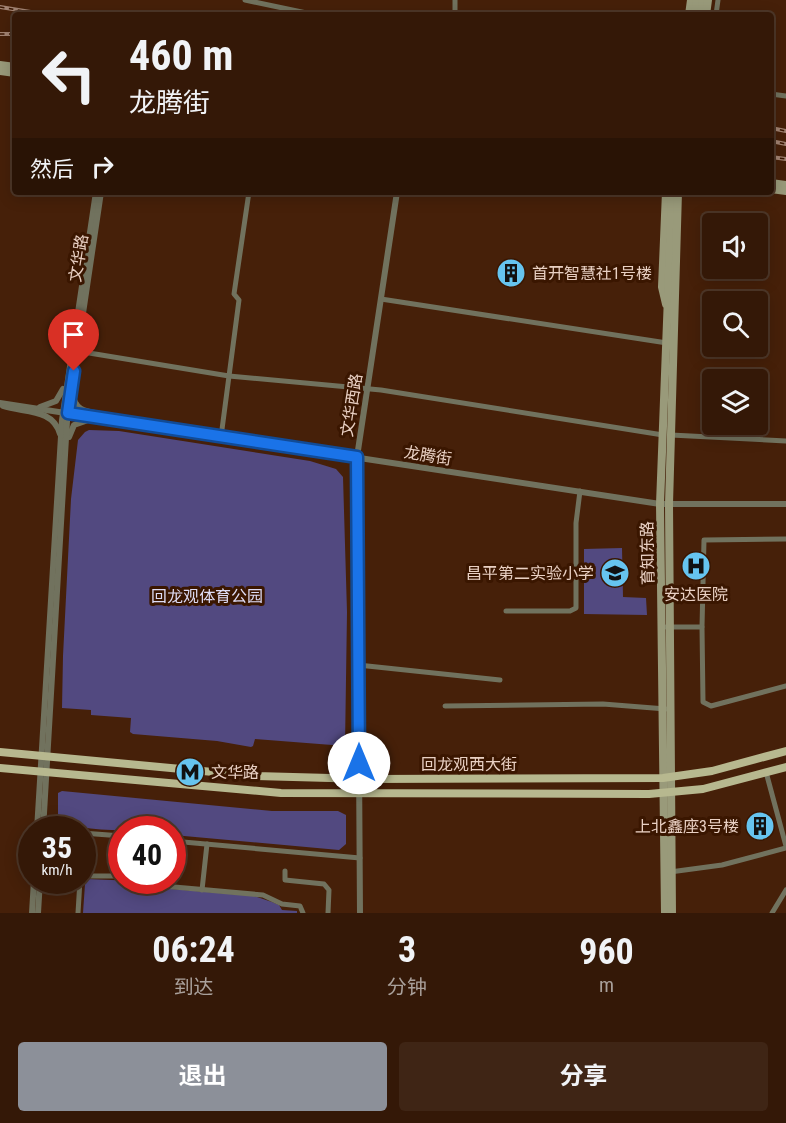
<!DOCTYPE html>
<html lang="zh">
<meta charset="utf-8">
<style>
body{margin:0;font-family:"Roboto Condensed","Noto Sans SC",sans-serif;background:#3f2515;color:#f1f3f6;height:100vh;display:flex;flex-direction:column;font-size:22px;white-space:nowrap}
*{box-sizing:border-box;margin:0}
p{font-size:20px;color:#a9a09b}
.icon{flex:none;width:33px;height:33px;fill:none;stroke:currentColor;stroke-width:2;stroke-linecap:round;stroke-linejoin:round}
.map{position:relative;height:913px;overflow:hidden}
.side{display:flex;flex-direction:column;background:#341807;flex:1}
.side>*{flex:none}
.guide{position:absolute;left:12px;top:12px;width:762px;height:183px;border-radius:6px;box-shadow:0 3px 15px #0003,0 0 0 2px #4e3728;background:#341807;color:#f1f3f6;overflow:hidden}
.tools{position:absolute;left:702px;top:213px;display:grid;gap:12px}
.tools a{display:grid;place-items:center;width:66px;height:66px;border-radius:6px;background:#341807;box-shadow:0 3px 15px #0003,0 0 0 2px #4e3728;font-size:30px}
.speed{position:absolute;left:18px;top:816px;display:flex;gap:12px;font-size:30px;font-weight:700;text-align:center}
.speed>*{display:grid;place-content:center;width:78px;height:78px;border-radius:50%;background:#341807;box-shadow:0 3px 15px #0003,0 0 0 2px #4e3728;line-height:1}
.speed small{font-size:15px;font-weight:400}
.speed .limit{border:9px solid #d22;background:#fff;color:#111}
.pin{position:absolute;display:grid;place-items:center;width:51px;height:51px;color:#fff;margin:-62px -26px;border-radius:50% 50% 50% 0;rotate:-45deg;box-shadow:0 0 6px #0007}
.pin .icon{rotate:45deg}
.me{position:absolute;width:66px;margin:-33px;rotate:0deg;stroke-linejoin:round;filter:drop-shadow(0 0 4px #0008)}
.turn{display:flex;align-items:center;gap:21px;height:126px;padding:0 18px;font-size:27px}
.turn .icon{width:78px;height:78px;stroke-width:2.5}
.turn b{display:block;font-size:42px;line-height:51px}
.then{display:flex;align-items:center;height:57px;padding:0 18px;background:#0003;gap:12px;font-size:22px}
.eta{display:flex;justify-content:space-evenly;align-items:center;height:102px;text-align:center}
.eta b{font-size:36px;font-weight:700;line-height:42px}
.cta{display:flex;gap:12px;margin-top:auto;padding:12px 18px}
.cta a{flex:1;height:69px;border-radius:6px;background:#8c9099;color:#fff;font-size:24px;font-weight:700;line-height:69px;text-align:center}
.cta a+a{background:#3f2515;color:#f1f3f6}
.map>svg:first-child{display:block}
.green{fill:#524980}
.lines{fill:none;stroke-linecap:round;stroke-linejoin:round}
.minor{stroke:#71725e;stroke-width:5}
.tertiary{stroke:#71725e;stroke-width:6}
.secondary{stroke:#999a7a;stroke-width:8}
.primary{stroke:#b7b88f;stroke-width:8}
.rail-casing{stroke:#a28372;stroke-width:4}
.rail{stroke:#3a1600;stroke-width:1.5;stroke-dasharray:4.5;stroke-linecap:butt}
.route-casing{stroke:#114b97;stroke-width:15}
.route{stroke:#1a73e8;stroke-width:10}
.labels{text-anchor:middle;stroke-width:6;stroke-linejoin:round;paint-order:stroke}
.street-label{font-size:16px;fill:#e9d0c3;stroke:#3a1600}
.poi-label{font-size:16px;fill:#e9d0c3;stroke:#3a1600;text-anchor:start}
.park-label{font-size:16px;fill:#dfddf6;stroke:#3a1600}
</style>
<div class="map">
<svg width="786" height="913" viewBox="0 0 786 913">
<rect width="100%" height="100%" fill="#462009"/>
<g class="green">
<polygon points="89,430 119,431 310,461 336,469 343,477 347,612 345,746 255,739 253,746 251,747 217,741 133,734 130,732 131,718 91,715 91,710 62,708 63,656 71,499 78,440 85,432"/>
<polygon points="622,548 623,597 646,598 647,615 584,614 584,549"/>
<path d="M62,791l210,20h66l8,4v29l-7,6 -166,-15 -1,-5c-28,0 -91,4 -114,-11v-26z"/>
<polygon points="87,879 136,881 145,885 160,888 254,896 272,902 279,905 282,910 297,911 297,913 83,913 85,884"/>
</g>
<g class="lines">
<g class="minor">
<polyline points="245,0 316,15"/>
<polyline points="455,15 455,0"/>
<polyline points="716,15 718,0"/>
<polyline points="771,94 786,96"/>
<polyline points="381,299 667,343"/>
<polyline points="77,351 229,376 381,390 663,435"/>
<polyline points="671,435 786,441"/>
<polyline points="221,437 239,300 234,294 249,192"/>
<polyline points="506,611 570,611 576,608 576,523 580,491"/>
<polyline points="666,627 702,627 704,540 786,539"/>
<polyline points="702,627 703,702 711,706 786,686"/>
<polyline points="358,665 500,680"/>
<polyline points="445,706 603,704 666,709"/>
<polyline points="766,772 786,846"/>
<polyline points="82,833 122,836"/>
<polyline points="172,841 360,858"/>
<polyline points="285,871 285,880 324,884 329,890 328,913"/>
<polyline points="670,872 722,865 786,848"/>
<polyline points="82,876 122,876"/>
<polyline points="143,880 152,885 263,895 282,904 300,906 303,913"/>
<polyline points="202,890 207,844"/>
<polyline points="78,913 80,880"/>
<polyline points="772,913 786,890"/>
</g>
<g class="tertiary">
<path d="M73,394c1,20 20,17 35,22"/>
<polyline points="0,403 660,504 786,504"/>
<path d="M3,406c21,7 50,2 57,28"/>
<polyline points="40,407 56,401 63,389"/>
<polyline points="69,437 74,425 91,419"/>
<polyline points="37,830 62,420 96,192"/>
<polyline points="43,830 67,421 101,192"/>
<polyline points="32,913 34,880"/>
<polyline points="38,913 40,880"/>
<polyline points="360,913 357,457 397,192"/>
</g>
<g class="secondary">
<polyline points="689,15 691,0"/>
<polyline points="695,15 697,0"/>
<polyline points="701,15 703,0"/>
<polyline points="706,15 708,0"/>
<polyline points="0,65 15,67"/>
<polyline points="0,71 15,73"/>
<polyline points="771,183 786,185"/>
<polyline points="771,189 786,191"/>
<polyline points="666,304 662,287 666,192"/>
<polyline points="665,913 660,504 672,192"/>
<polyline points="672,913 669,504 678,192"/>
</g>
<g class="primary">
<polyline points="0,752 256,776 367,779 663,778 712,771 786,751"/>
<polyline points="0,768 281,793 649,794 703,789 786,767"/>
</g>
<g class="rail-casing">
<g id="rail">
<polyline points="0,7 49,15"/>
<polyline points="0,34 15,34"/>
<polyline points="771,128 786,131"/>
<polyline points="771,141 786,144"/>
<polyline points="771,157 786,159"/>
</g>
</g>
<use href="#rail" class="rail"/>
</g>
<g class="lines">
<g class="route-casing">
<polyline id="route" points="74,371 68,413 357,457 359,763"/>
</g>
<use href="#route" class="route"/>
</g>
<defs>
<g id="building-disc" transform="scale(1.5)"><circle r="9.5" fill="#66c4ef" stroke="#3a1600"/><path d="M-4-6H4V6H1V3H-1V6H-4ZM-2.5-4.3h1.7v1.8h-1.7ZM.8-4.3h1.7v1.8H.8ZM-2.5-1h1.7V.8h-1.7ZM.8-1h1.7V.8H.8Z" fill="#111"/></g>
<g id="hospital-disc" transform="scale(1.5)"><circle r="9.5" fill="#66c4ef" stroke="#3a1600"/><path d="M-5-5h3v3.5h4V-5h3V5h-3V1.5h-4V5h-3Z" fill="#111"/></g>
<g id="school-disc" transform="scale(1.5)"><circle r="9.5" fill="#66c4ef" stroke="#3a1600"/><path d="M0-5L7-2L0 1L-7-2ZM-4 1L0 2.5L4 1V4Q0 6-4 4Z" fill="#111"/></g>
<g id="metro-disc" transform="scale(1.5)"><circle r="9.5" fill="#66c4ef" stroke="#3a1600"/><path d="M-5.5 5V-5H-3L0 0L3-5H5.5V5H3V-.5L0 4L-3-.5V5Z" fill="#111"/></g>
</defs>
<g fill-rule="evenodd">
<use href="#building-disc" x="511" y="273"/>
<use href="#hospital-disc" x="696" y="566"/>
<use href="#school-disc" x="615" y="573"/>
<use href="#metro-disc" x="190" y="772"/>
<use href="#building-disc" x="760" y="826"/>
</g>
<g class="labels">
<g class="street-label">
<text transform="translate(78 258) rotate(-81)" y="6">文华路</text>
<text transform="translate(351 405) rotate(-81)" y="6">文华西路</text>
<text transform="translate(428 455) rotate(9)" y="6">龙腾街</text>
<text transform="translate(647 553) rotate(-91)" y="6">育知东路</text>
<text x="469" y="770">回龙观西大街</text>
</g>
<g class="poi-label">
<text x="532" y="279">首开智慧社1号楼</text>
<text x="594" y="579" text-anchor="end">昌平第二实验小学</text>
<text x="696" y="600" text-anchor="middle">安达医院</text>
<text x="211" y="778">文华路</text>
<text x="739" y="832" text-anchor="end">上北鑫座3号楼</text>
</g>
<g class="park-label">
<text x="207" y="602">回龙观体育公园</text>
</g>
</g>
</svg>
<div class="tools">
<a><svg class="icon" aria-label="sound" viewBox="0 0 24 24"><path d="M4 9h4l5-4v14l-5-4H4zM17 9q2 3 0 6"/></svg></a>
<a><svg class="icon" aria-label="search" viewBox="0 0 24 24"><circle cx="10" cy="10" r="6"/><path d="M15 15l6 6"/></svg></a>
<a><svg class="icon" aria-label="layers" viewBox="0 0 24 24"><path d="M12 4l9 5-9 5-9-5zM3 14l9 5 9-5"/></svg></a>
</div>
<div class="speed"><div>35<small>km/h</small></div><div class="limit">40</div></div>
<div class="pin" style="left:74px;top:371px;background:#d93025"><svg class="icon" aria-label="arrive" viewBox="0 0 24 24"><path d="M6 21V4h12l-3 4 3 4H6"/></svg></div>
<svg class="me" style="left:359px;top:763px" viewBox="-20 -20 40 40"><circle r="19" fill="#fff"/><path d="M0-13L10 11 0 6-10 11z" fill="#1a73e8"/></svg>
<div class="guide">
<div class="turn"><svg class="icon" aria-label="left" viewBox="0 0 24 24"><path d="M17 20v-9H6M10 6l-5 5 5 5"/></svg><div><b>460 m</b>龙腾街</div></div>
<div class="then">然后<svg class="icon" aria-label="right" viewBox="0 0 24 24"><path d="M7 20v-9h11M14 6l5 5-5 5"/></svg></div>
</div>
</div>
<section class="side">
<div class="eta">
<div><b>06:24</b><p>到达</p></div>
<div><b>3</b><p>分钟</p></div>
<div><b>960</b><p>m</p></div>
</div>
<div class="cta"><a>退出</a><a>分享</a></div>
</section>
